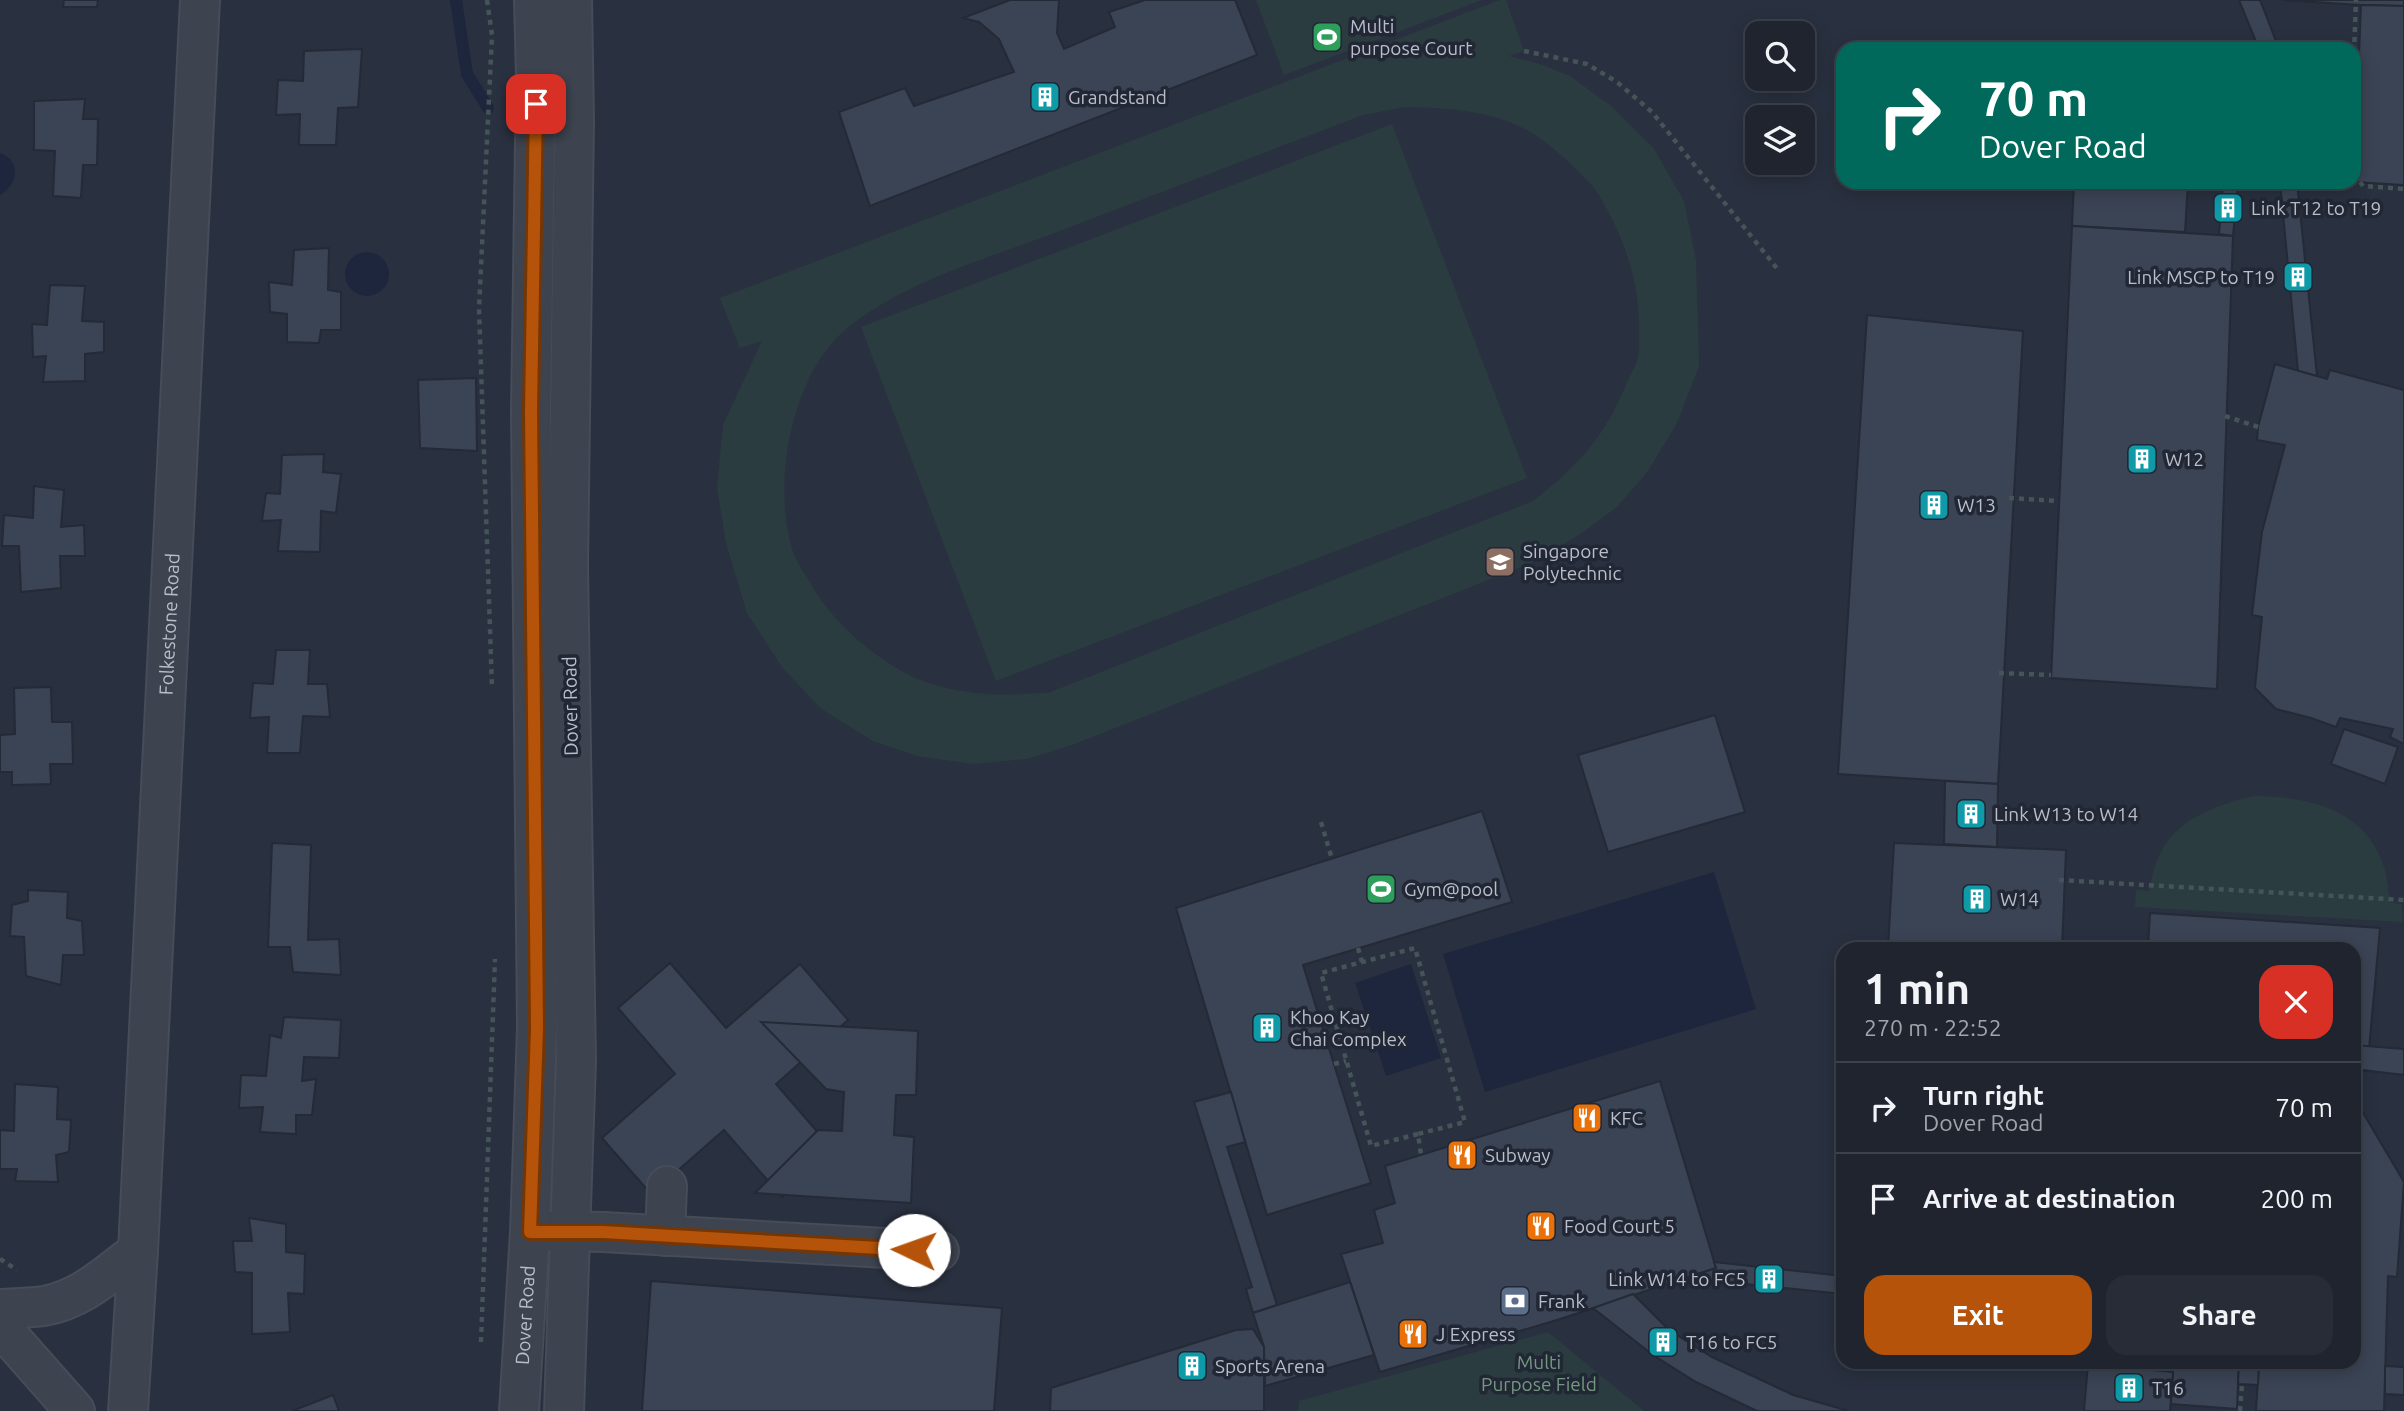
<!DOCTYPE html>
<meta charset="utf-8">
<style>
body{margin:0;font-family:Ubuntu,sans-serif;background:#272c37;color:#f1f3f6;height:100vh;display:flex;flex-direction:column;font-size:26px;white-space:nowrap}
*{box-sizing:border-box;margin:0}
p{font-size:23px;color:#a1a4aa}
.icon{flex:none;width:38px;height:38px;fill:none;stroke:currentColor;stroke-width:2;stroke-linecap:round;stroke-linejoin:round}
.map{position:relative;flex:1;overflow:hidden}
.details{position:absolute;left:1836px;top:942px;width:525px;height:427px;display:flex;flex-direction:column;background:#1f242f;border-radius:21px;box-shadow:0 4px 18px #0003,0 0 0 2px #3c414b}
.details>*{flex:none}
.top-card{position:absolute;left:1836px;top:42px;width:525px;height:147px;border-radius:21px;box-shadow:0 4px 18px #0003,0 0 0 2px #3c414b;background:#00695c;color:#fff;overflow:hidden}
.tools{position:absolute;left:1745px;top:21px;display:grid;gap:14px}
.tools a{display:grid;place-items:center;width:70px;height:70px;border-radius:14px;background:#1f242f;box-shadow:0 4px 18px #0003,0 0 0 2px #3c414b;font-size:35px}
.pin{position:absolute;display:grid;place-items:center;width:60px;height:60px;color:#fff;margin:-30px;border-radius:14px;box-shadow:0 4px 10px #0006}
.me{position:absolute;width:77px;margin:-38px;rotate:273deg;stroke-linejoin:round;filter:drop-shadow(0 0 5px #0008)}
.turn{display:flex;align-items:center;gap:24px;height:147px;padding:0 28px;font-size:32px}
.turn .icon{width:91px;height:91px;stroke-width:2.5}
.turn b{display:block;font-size:49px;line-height:60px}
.round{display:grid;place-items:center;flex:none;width:74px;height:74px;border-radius:21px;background:#272c37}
.overview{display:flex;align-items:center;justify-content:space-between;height:119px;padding:0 28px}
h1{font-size:42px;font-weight:700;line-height:52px}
.action{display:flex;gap:14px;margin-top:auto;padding:14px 28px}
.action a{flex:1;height:80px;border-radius:21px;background:#b45309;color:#fff;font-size:28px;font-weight:700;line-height:80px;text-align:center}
.action a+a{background:#272c37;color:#f1f3f6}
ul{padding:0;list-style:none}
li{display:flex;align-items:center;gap:21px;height:91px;padding:0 28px;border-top:2px solid #3c414b}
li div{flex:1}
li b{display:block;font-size:26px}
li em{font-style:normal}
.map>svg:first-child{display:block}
.green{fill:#2b3c40;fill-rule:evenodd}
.water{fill:#1d263c}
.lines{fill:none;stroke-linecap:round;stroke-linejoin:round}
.stream{stroke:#1d263c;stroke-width:12}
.building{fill:#3b4455;stroke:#242a36;stroke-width:2}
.minor-casing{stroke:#464c58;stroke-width:42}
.path{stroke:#445458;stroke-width:4.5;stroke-dasharray:5 5;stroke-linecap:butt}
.minor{stroke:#3d434f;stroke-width:38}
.route-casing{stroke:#753606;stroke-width:18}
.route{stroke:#b45309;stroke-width:12}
.labels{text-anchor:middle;stroke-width:7;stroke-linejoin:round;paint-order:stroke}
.poi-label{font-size:19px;fill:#b9beca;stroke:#222735;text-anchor:start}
.street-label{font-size:19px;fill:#b9beca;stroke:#222735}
.park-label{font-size:19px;fill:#73987f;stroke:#222735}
</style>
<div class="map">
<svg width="2404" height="1411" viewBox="0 0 2404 1411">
<rect width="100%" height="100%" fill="#29303f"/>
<g class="green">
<polygon points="1256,0 1482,0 1284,75"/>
<path d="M1500,0h6l18,51 -15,5 31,8 30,12 41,30 43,43 30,52 12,59 3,106 -22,57 -29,48 -31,36 -38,28 -48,28 -456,181 -48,15 -54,5 -56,-8 -44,-15 -53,-33 -38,-41 -35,-54 -21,-70 -9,-56 6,-62 39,-84 -22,7 -20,-50zM1405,107c42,1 86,3 124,24 18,10 60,47 70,64 25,42 41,87 40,136 0,8 1,19 -1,27 -3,10 -9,19 -13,29 -22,52 -48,80 -92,114l-485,192c-20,0 -42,3 -62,1 -25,-2 -58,-8 -81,-21 -36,-20 -72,-51 -93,-87 -6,-11 -15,-22 -19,-34 -22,-68 -2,-182 58,-227 57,-44 131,-65 198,-90 105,-40 209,-80 314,-120z"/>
<polygon points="1392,124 1527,478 996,681 861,327"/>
<path d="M2254,796c56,1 113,13 131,74 3,10 3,22 5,33l12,1 1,18 -268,-15 1,-17 13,1c3,-13 5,-26 11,-37 17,-36 59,-50 94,-58z"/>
<polygon points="1548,1332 1644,1411 1298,1411 1299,1401"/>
</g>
<g class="water">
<path d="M0,153c22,8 18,32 0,42z"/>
<circle cx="367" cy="274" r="22"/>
<polygon points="1714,872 1756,1009 1485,1092 1443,954"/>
<polygon points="1411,964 1441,1058 1386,1076 1355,983"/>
</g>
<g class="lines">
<polyline class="stream" points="456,0 467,74 488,108"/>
</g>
<g class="building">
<polygon points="64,0 98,0 97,7 63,7"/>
<polygon points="1010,0 1059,0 1057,33 1064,49 1115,27 1109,12 1145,0 1235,0 1257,55 870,206 839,112 905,88 914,106 1014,72 999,39 979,22 963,18"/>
<polygon points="2239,0 2260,0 2279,49 2259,49"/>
<polygon points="2282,0 2404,0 2404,6 2361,5"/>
<polygon points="2361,5 2404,6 2404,185 2354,182"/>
<polygon points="362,49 358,107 338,108 336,145 299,145 300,114 276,115 278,80 303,81 304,51"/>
<polygon points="85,99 83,119 98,119 97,165 83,165 81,198 53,196 55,151 34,150 34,101"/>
<polygon points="2074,182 2188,182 2185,232 2072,226"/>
<polygon points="2223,182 2238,182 2233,236 2219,234"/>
<polygon points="2280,182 2297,182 2317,376 2298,371"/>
<polygon points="2072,226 2233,236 2217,689 2051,678"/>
<polygon points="329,248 328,290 341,292 341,330 321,330 319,343 287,342 287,314 270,312 269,282 292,285 294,250"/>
<polygon points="50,285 85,286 82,321 104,322 104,352 85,354 85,381 43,382 46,356 33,357 32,324 47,325"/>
<polygon points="1867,315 2023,331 1998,784 1838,774"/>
<polygon points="2275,364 2327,379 2330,370 2404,390 2404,744 2390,737 2393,729 2340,718 2336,727 2311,718 2276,709 2255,688 2262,617 2252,615 2262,532 2285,445 2257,440 2258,427"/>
<polygon points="476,378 477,451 420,448 418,380"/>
<polygon points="324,454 323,472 341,474 336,513 321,511 320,552 278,551 281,520 262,521 266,493 280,494 282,455"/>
<polygon points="34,486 64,490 61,527 84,525 85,556 60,556 61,588 21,592 19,546 2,546 4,515 33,518"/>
<polygon points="276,650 310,650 308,684 327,684 330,717 303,716 300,753 267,753 269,717 250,718 253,683 273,684"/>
<polygon points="51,687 52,722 72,722 73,764 50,764 51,784 12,785 12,772 0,772 0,735 15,734 14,688"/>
<polygon points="1715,715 1745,812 1608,852 1578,755"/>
<polygon points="2344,729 2398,747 2385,784 2331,764"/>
<polygon points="1945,781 1998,784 1997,847 1944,844"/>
<polygon points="1482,811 1512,902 1303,965 1371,1183 1267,1215 1176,908"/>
<polygon points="272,843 311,845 308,940 339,939 341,975 293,972 290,947 268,947"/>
<polygon points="1894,843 2066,850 2062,948 1888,948"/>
<polygon points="28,890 68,892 67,918 82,921 84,955 63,955 61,985 26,976 24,937 10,936 12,905 28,901"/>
<polygon points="2150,913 2380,928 2367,1071 2354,1069 2354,948 2148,948"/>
<polygon points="670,963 726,1028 800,964 848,1020 776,1084 834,1151 782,1197 724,1130 651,1194 602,1138 675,1074 618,1008"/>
<polygon points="284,1017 341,1020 339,1058 304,1057 302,1081 316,1079 312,1115 296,1115 296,1134 260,1132 263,1107 239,1108 241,1075 266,1076 270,1035 281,1038"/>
<polygon points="761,1022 918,1031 916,1095 896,1095 894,1135 914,1137 911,1203 755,1193 818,1130 842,1131 844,1092 826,1089"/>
<polygon points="2354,1045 2404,1049 2404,1075 2354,1069"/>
<polygon points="1660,1081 1716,1268 1557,1320 1380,1372 1341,1254 1383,1243 1374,1210 1395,1203 1385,1166"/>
<polygon points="15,1084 58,1087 57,1119 71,1120 69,1152 56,1155 58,1182 15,1181 17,1169 0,1169 0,1130 14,1131"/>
<polygon points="1231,1092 1245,1142 1227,1147 1277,1305 1253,1313 1246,1289 1252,1287 1194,1102"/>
<polygon points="2354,1105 2359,1106 2404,1182 2397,1277 2388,1276 2384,1411 2256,1411 2259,1362 2354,1362"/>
<polygon points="249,1218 286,1224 286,1252 305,1254 304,1294 288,1293 290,1332 252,1334 252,1273 235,1272 233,1241 252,1241"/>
<polygon points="1714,1262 1843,1276 1843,1294 1686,1278 1716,1268"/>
<polygon points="651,1281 1002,1308 994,1411 642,1411"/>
<polygon points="1350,1282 1374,1355 1265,1386 1264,1347 1253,1313"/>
<polygon points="1633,1294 1669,1330 1712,1357 1793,1395 1849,1411 1757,1411 1696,1382 1653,1355 1593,1308"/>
<polygon points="1253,1329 1264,1347 1264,1411 1050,1411 1051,1388 1236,1330"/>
<polygon points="2101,1362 2239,1362 2237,1409 2171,1404 2173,1372 2101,1365"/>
<polygon points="2239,1362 2259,1363 2258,1385 2238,1384"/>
<polygon points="2088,1364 2173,1372 2170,1411 2084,1411"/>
<polygon points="2385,1366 2404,1367 2404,1395 2385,1394"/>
<polygon points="333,1395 339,1411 292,1411"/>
</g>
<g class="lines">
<g class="minor-casing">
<g id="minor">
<polyline points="546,1231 603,1232 939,1251"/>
<polyline points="665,1236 667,1186"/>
<path d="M0,1309c14,-1 30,-1 44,-3 37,-6 65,-33 94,-55"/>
<polyline points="0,1326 75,1411"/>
<path id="s1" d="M128,1411l10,-160 62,-1251"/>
<path id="s2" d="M519,1411l11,-179 7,-204 -6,-617 5,-335 -2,-76"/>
<polyline points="564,1411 576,1061 568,566 574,120 572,0"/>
</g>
</g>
<g class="path">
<polyline points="487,0 492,35 479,309 492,688"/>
<polyline points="1524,51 1587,64 1617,82 1652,112 1779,271"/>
<polyline points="2354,52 2356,0"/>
<polyline points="2354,174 2363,186 2404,189"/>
<polyline points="2225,416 2258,427"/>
<polyline points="2009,498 2058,501"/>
<polyline points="1999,673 2051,675"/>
<polyline points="1321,822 1332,859"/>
<polyline points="2059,880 2404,900"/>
<polyline points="1358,948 1362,962"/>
<polyline points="1334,1064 1346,1061"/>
<polyline points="1418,1134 1371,1146 1321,973 1415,948 1465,1122 1418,1134 1421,1155"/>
<polyline points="0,1259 17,1270"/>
<polyline points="481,1342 495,959"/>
<polyline points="2240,1411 2242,1384"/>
</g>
<use href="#minor" class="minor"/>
</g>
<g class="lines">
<g class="route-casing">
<polyline id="route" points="536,104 531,411 537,1028 530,1232 603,1232 914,1250"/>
</g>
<use href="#route" class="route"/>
</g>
<defs>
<g id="stadium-square" transform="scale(1.575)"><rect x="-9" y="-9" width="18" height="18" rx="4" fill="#2e9e5b" stroke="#222735"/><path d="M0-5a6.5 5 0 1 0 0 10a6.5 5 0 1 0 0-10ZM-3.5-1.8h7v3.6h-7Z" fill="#fff"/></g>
<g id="building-square" transform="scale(1.575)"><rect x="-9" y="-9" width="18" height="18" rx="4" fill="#0f9aa8" stroke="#222735"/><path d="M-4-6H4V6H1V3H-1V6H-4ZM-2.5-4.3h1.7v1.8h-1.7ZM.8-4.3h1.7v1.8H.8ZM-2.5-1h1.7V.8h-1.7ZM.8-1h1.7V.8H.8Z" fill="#fff"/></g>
<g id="university-square" transform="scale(1.575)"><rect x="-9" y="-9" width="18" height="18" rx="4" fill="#8d6e63" stroke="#222735"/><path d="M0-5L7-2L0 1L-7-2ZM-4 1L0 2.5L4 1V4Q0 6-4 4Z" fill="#fff"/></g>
<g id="restaurant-square" transform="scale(1.575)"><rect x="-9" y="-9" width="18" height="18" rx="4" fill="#e8710a" stroke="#222735"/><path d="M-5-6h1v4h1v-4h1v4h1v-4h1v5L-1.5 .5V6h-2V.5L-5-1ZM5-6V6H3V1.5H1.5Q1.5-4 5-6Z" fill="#fff"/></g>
<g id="bank-square" transform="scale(1.575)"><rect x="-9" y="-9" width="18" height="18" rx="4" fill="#5c6f8a" stroke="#222735"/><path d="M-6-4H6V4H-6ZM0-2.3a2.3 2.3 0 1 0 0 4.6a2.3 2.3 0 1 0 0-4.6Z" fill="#fff"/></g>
</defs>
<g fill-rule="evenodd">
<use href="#stadium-square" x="1327" y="37"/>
<use href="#building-square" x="1045" y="97"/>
<use href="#building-square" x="2228" y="208"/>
<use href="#building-square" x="2298" y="277"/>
<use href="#building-square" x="2142" y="459"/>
<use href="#building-square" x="1934" y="505"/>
<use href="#university-square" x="1500" y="562"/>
<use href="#building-square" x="1971" y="814"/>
<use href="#stadium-square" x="1381" y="889"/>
<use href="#building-square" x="1977" y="899"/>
<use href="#building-square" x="1267" y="1028"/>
<use href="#restaurant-square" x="1587" y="1118"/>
<use href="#restaurant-square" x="1462" y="1155"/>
<use href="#restaurant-square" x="1541" y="1226"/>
<use href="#building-square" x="1769" y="1279"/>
<use href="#bank-square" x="1515" y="1301"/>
<use href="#restaurant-square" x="1413" y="1334"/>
<use href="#building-square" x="1663" y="1342"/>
<use href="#building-square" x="1192" y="1366"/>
<use href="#building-square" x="2129" y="1388"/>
</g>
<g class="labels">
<g class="poi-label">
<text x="1350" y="33">Multi<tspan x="1350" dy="22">purpose Court</tspan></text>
<text x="1068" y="104">Grandstand</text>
<text x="2251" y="215">Link T12 to T19</text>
<text x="2275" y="284" text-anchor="end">Link MSCP to T19</text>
<text x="2165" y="466">W12</text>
<text x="1957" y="512">W13</text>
<text x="1523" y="558">Singapore<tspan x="1523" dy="22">Polytechnic</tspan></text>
<text x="1994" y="821">Link W13 to W14</text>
<text x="1404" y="896">Gym@pool</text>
<text x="2000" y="906">W14</text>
<text x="1290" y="1024">Khoo Kay<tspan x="1290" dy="22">Chai Complex</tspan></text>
<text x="1610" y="1125">KFC</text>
<text x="1485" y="1162">Subway</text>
<text x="1564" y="1233">Food Court 5</text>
<text x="1746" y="1286" text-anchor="end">Link W14 to FC5</text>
<text x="1538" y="1308">Frank</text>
<text x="1436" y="1341">J Express</text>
<text x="1686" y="1349">T16 to FC5</text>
<text x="1215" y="1373">Sports Arena</text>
<text x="2152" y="1395">T16</text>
</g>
<g class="street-label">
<text dy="7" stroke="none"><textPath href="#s1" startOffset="788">Folkestone Road</textPath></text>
<text transform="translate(570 706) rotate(-91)" y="7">Dover Road</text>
<text dy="7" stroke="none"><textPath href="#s2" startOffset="96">Dover Road</textPath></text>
</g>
<g class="park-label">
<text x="1539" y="1369">Multi<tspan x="1539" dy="22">Purpose Field</tspan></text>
</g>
</g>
</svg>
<div class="tools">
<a><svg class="icon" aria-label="search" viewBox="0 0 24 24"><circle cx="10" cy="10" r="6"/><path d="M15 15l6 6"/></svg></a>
<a><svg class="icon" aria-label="layers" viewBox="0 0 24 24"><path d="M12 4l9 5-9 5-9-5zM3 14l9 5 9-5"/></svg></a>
</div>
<div class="pin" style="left:536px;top:104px;background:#d93025"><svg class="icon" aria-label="arrive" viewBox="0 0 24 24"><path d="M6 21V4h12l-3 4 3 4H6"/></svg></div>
<svg class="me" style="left:914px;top:1250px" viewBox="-20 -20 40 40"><circle r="19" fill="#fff"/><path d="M0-13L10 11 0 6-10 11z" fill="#b45309"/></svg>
<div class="top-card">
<div class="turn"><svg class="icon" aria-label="right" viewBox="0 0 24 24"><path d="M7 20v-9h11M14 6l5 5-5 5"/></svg><div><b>70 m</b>Dover Road</div></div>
</div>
<section class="details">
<div class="overview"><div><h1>1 min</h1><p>270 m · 22:52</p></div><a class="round" style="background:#d93025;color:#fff"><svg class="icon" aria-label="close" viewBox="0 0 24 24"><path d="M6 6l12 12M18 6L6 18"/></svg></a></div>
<ul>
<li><svg class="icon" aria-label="right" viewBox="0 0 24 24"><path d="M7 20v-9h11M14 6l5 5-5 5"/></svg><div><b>Turn right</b><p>Dover Road</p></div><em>70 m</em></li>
<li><svg class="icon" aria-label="arrive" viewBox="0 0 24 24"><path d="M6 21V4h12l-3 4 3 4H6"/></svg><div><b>Arrive at destination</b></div><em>200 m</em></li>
</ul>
<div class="action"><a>Exit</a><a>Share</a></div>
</section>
</div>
